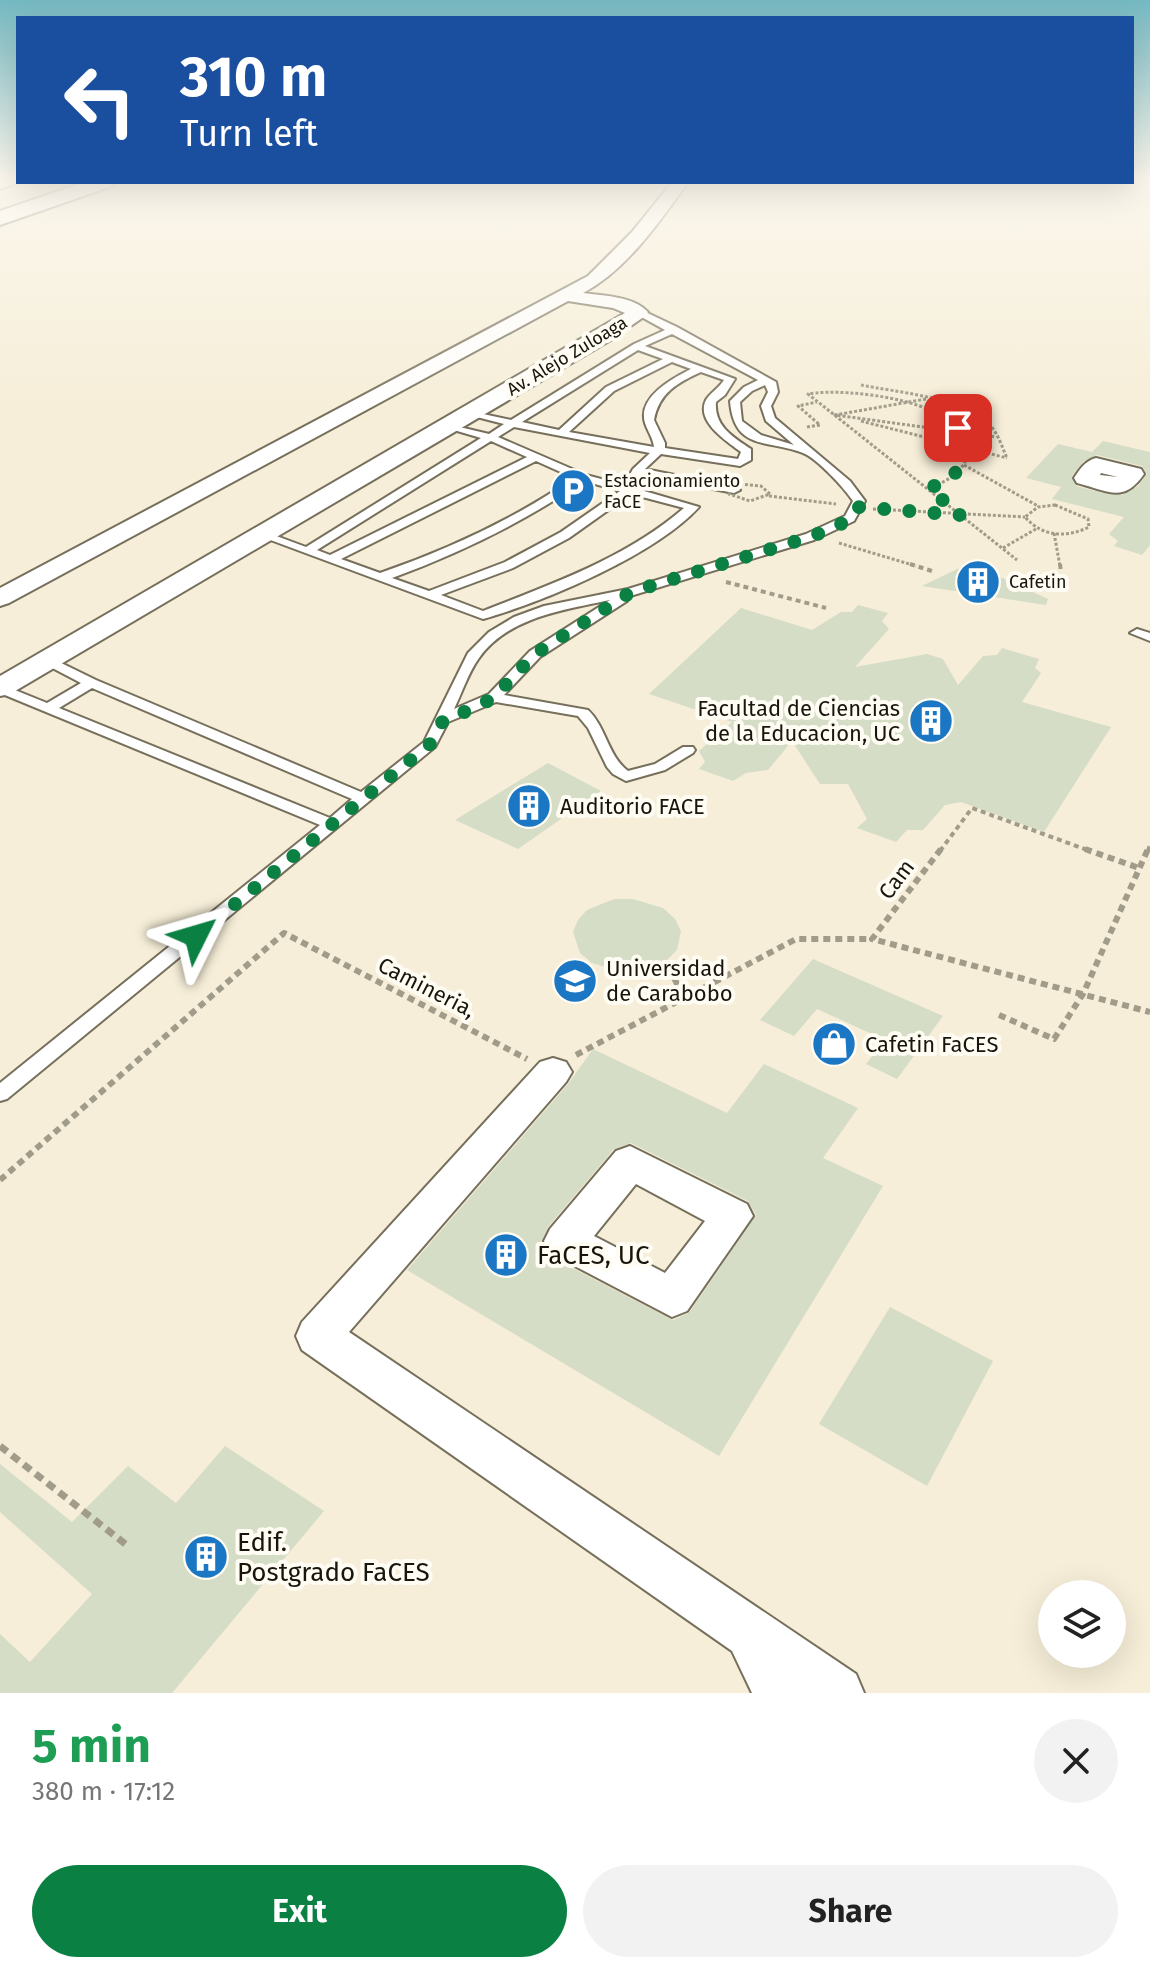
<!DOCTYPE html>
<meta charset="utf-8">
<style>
body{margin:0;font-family:"Fira Sans",sans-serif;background:#f2f2f2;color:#222;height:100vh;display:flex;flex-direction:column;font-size:30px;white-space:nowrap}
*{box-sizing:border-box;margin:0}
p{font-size:26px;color:#767676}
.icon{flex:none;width:44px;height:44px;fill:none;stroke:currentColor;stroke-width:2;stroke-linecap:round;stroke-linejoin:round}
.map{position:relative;height:1693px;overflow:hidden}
.sheet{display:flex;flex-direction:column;background:#fff;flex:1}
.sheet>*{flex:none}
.banner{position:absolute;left:16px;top:16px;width:1118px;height:168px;border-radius:0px;box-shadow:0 8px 32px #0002;background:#1a4fa0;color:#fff;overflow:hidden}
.tools{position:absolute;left:1038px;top:1580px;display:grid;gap:16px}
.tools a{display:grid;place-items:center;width:88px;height:88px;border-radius:50%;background:#fff;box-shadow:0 8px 32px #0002;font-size:40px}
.pin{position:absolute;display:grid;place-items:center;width:68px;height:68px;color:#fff;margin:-34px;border-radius:16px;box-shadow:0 4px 12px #0006}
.me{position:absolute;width:88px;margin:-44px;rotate:50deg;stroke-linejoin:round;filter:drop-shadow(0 0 6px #0008)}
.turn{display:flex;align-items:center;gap:28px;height:168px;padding:0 32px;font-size:36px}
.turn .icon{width:104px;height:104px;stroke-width:2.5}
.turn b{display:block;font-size:56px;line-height:68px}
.round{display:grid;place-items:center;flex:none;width:84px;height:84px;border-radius:42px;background:#f2f2f2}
.overview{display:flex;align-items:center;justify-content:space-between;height:136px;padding:0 32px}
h1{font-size:48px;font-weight:700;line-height:60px;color:#1e9e55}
.cta{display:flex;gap:16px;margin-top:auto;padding:16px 32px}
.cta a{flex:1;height:92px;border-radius:48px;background:#0b8043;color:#fff;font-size:32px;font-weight:700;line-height:92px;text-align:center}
.cta a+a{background:#f2f2f2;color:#222}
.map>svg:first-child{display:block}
.building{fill:#d5ddc7;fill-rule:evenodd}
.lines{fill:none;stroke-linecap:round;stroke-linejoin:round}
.lane-casing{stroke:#766f5b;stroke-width:4}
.street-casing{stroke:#766f5b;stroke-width:4}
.highway-casing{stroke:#766f5b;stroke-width:4}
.path-far3{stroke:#a19b8a;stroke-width:3;stroke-dasharray:3 2;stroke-linecap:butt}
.path-far2{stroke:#a19b8a;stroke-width:4;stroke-dasharray:5 4;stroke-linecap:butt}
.path-far1{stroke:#a19b8a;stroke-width:6;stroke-dasharray:7 5;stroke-linecap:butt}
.path{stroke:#a19b8a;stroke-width:7;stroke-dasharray:9 6;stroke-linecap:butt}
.lane{fill:#fff;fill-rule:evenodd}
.street{fill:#fff;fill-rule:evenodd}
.highway{fill:#fff;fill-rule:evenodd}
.route{stroke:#0b8043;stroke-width:14;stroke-dasharray:0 25.2}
.labels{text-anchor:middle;stroke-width:8;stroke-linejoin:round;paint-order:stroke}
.far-street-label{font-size:18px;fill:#18150d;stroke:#fffcf3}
.far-poi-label{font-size:18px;fill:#18150d;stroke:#fffcf3;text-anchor:start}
.poi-label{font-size:22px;fill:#18150d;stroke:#fffcf3;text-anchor:start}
.street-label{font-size:22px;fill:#18150d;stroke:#fffcf3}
.near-poi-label{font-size:26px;fill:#18150d;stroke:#fffcf3;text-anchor:start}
</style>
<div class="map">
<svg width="1150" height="1693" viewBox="0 0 1150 1693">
<rect width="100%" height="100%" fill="#f6eed8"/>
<g class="building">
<path d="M1103,441l47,11v93l-8,10 -28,-9 4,-5 -9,-7 15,-17 -72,-18 9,-12 -35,-9 32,-34 34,8zM1097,455l45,11 5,8 -9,12 -16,9 -16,-1 -30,-8 -4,-10 12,-15z"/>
<polygon points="970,563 1048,599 1046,605 922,586"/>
<polygon points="858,605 888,613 882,621 889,629 855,667 927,654 943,659 958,685 983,656 997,655 1002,648 1039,659 1035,668 1041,673 1022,702 1111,727 1044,832 961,802 945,805 923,830 907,830 896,842 857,828 867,819 848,784 820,784 792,741 768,770 746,773 733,781 699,769 705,762 699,751 732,722 649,694 741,608 812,630 841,612 852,612"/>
<polygon points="548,763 601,791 518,849 455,820"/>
<polygon points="614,899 633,899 663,908 675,919 681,931 677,950 666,961 637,971 618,971 592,963 580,953 573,932 578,920 587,910"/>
<polygon points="813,959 943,1016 897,1079 866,1064 885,1040 817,1009 794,1036 760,1020"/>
<path d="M593,1049l134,64 37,-49 94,44 -35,50 60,28 -164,270 -312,-186 161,-186zM631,1143l117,58 8,14 -67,98 -16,7 -124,-64 -8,-14 7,-15 66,-78z"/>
<polygon points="890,1307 993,1361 927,1486 819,1424"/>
<polygon points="225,1446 324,1511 172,1693 0,1693 0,1634 30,1662 92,1594 0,1512 0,1464 72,1522 128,1466 176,1503"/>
</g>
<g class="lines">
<g class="lane-casing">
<g id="lane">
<path d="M639,309l38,18 99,55 2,10 -7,14 4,12 75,63 15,20 -11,20 -40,19 -187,57v4l-87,56 -36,38 84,15c18,17 20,46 40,61l27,-7 28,-17h10l2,3 -2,3 -28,17 -39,11 -13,-7 -6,-7 -19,-39 -10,-12 -82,-14 -48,20 -13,25 -428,352 -7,2v-18l320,-258 -320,-132v-9l47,19 34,-20 -42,-22 2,-3h10l45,22 265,112 63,-50 44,-89 21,-21 25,-15 30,-11 84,-17 178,-55 39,-18 8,-15c-8,-12 -36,-43 -50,-48 -34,-14 -69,-1 -73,-52l14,-14 14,-7 -86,-46 -27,12 90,33 -10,16 -9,7c-2,24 17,35 35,47v11l-11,6 -79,-12 -16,15 89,18 6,3 -6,3 -93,-18 -7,13 65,19c-44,48 -153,94 -216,112l-226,-84 6,-4 43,16 175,-109 -34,-10v-4l42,10 15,-10 -35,-9v-4l42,9 123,-76 31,-14 -29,-16 -2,-2zM638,350l25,9 -57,28 -47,43 -37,-8zM672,362l19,7c-18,9 -54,28 -46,54 3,9 8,15 9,24l-85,-15 45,-41zM701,372l23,8c-5,8 -14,13 -18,20 -11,22 22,42 35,52l-3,7 -73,-11v-5l-11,-23c5,-27 23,-37 47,-48zM765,385l3,7 -7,14 5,15 28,24 -33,-10 -19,-14 -2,-19 12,-11zM514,427l136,26 -17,16 -9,16 -38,-10 -88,-38zM491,441l36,16 -197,98 -13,-5zM536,461l38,17c-60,41 -125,71 -194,95l-39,-14zM584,481l36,10 -59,41 -56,30 -76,29 -37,-13c68,-25 132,-56 192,-97zM631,494l53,14c-58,50 -130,75 -201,103l-42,-16 72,-27 56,-30zM610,600l-80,51 -41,43 -35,15c8,-16 14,-36 25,-51 29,-41 85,-48 131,-58zM92,688l260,111 -22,19 -271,-110z"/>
<polygon points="1137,629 1150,633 1150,641 1130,633"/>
</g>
</g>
<g class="street-casing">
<g id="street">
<path d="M668,182h15l3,3c-28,39 -60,85 -103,108 21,3 50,3 65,19l-3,4 -36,25 -599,353 -10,2v-20l625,-363 -12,-5 -45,-7 -559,302 -9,3v-18l588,-312 44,-44 38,-47z"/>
<path d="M1096,458l45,11 3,5c-21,30 -35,17 -67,9l-3,-5c6,-9 11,-17 22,-20zM1101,473l17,4 -18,-2z"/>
<polygon points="553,1058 566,1062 572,1072 566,1082 349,1332 856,1674 864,1693 752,1693 732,1651 302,1350 296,1336 302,1322 540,1062"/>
<path d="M630,1146l117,58 6,12 -66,95 -15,6 -122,-64 -6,-12 6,-12 66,-78zM636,1184l69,37 -40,52 -71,-37z"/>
</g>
</g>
<g class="highway-casing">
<g id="highway">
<polygon points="0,176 18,176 20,182 0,189"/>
<polygon points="85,182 115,182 112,186 0,225 0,211"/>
</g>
</g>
<g class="path-far3">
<path d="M861,385c34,7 105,13 128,39 9,9 13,23 18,34"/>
<polyline points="926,399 835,415 996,437"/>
<polyline points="861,421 1007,458"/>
<polyline points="807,427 820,425 798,406 817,402"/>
<polyline points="964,465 1038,506"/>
<polygon points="740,484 761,486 770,494 750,501 729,494"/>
<path d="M928,488c16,-5 38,-16 39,-35 5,-53 -123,-66 -159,-59l209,166"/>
<polyline points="769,496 836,504"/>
<path d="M1055,505l33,14 1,8c-22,11 -47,10 -64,-10l13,-10z"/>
<polyline points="873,509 1025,517"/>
<polyline points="1054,533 1060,566"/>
<polyline points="839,543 916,566"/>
<polyline points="1003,548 1036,529"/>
</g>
<g class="path-far2">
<polyline points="910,564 935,572"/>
<polyline points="1060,564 1061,572"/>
<polyline points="726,582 826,608"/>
<polyline points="940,851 972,808 1090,851"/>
<polyline points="1148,851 1150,845"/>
</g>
<g class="path-far1">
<polyline points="941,849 872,939 1150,1012"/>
<polyline points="1085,849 1139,868"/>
<polyline points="669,968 684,998"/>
<polyline points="999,1015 1054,1039 1083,994 1148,849"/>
<polyline points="576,1055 796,939 872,939"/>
<polyline points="0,1180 284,933 527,1059"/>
</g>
<polyline class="path" points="0,1446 128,1546"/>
<use href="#lane" class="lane"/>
<use href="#street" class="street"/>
<use href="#highway" class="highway"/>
</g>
<linearGradient id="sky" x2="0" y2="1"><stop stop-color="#75b9c2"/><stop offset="0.43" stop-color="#fbf7ed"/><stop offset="1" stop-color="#fbf7ed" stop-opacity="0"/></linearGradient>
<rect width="1150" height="413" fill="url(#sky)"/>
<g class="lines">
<path class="route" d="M196,936l234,-192 14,-25 32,-11 18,-11 41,-43 96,-62 179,-55 30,-12 17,-18 104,8 -33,-27c21,-6 34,-18 43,-39l-13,-21"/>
</g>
<defs>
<g id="parking-disc" transform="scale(2.3)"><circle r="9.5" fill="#1b76c3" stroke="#fffcf3"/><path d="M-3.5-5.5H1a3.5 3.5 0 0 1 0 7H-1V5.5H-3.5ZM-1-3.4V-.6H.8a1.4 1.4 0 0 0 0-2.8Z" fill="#fff"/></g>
<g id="building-disc" transform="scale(2.3)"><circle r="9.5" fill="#1b76c3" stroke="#fffcf3"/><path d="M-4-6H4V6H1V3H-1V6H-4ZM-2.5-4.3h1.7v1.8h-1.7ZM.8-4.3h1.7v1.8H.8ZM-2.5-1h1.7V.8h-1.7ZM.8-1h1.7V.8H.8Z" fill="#fff"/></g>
<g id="university-disc" transform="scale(2.3)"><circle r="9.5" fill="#1b76c3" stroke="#fffcf3"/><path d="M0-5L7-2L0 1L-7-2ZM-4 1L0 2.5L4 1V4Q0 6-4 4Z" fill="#fff"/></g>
<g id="shop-disc" transform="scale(2.3)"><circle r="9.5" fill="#1b76c3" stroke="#fffcf3"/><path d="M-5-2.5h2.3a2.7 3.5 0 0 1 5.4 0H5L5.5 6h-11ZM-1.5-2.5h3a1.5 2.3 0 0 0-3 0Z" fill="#fff"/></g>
</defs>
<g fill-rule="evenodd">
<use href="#parking-disc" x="573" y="491"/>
<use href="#building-disc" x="978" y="582"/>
<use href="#building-disc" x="931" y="721"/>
<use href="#building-disc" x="529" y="806"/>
<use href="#university-disc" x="575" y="981"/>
<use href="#shop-disc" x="834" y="1044"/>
<use href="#building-disc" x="506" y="1255"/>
<use href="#building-disc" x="206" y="1557"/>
</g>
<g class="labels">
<g class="far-street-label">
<text transform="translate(567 356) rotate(-31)" y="6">Av. Alejo Zuloaga</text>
</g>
<g class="far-poi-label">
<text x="604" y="487">Estacionamiento<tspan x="604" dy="21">FaCE</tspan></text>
<text x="1009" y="588">Cafetin</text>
</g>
<g class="poi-label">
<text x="900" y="716" text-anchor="end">Facultad de Ciencias<tspan x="900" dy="25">de la Educacion, UC</tspan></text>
<text x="560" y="814">Auditorio FACE</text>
<text x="606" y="976">Universidad<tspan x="606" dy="25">de Carabobo</tspan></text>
<text x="865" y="1052">Cafetin FaCES</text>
</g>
<g class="street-label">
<text transform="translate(896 879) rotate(-53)" y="8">Cam</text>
<text transform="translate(427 987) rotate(27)" y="8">Camineria,</text>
</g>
<g class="near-poi-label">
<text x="537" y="1264">FaCES, UC</text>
<text x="237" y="1551">Edif.<tspan x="237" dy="30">Postgrado FaCES</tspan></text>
</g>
</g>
</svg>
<div class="tools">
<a><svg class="icon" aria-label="layers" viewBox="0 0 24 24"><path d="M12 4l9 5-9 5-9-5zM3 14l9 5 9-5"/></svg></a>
</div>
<div class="pin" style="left:958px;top:428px;background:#d93025"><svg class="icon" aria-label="arrive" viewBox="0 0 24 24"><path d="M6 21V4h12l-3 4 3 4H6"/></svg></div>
<svg class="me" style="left:196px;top:936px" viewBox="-20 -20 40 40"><path d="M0-17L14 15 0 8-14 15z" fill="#0b8043" stroke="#fff" stroke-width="4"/></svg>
<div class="banner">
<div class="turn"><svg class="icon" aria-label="left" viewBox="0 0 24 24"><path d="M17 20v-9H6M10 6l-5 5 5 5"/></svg><div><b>310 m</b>Turn left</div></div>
</div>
</div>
<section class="sheet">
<div class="overview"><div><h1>5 min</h1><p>380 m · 17:12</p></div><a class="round"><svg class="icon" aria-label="close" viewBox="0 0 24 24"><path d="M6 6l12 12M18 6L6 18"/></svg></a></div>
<div class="cta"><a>Exit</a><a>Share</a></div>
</section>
